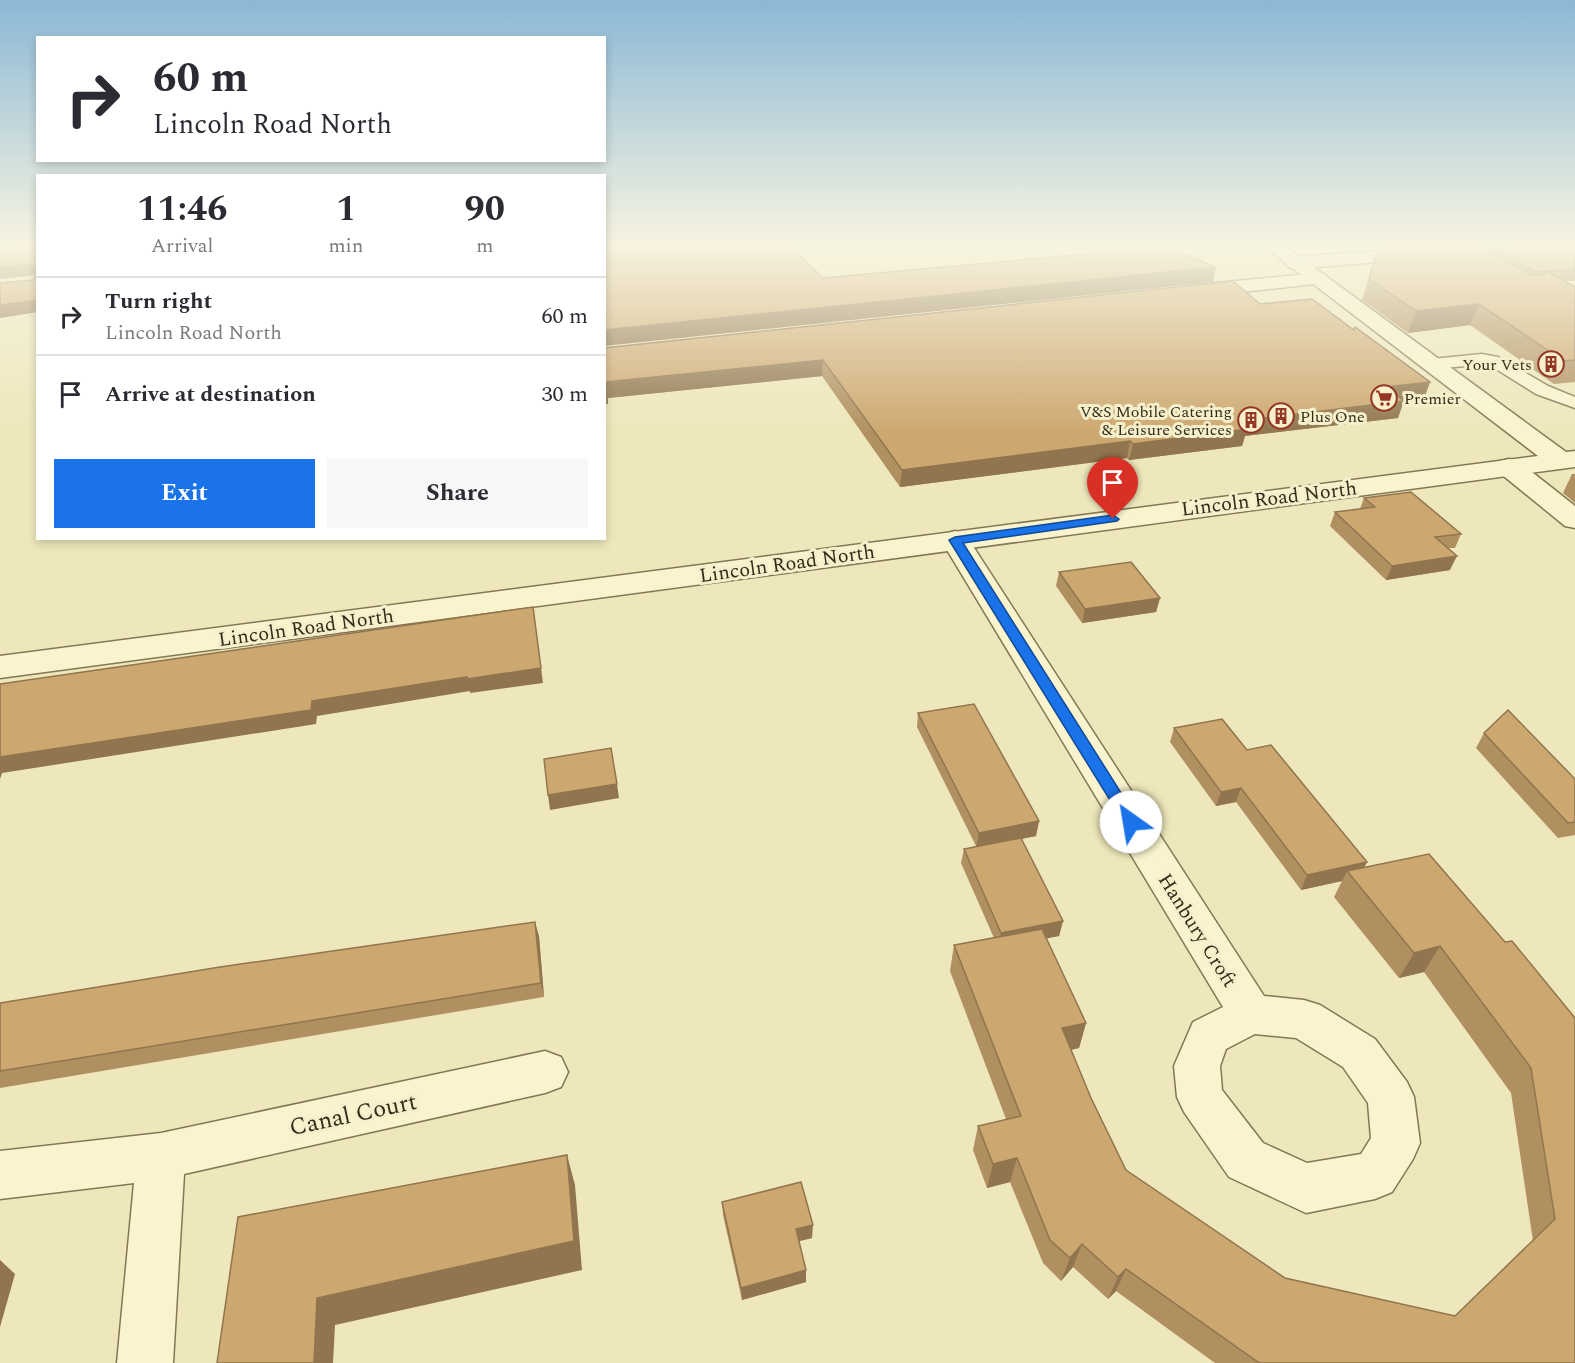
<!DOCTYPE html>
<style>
body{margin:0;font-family:Spectral,serif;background:#f7f7f7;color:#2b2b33;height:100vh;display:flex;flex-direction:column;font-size:22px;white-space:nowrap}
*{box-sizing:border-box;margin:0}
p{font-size:20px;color:#7c7c81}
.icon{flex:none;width:33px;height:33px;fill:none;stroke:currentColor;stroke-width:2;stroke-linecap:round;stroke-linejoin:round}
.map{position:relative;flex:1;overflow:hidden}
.drawer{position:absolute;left:36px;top:174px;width:570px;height:366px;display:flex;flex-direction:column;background:#fff;border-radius:0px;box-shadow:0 3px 9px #0003}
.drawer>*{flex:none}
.banner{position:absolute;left:36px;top:36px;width:570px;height:126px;border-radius:0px;box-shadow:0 3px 9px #0003;background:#fff;color:#2b2b33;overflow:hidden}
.pin{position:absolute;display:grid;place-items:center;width:51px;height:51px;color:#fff;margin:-62px -26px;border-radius:50% 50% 50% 0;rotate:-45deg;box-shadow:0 0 6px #0007}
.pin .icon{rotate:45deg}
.me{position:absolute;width:66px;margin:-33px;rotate:328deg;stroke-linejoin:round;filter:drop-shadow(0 0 4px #0008)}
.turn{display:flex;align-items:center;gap:21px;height:126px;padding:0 18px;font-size:27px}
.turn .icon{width:78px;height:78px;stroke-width:2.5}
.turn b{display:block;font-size:42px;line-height:51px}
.eta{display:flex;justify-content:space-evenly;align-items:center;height:102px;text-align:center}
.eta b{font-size:36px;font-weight:700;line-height:42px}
.action{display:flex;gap:12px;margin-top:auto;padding:12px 18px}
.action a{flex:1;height:69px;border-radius:0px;background:#1a73e8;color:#fff;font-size:24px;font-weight:700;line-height:69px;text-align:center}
.action a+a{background:#f7f7f7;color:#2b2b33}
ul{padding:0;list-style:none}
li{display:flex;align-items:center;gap:18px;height:78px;padding:0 18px;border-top:2px solid #e1e1e2}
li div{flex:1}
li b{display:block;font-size:22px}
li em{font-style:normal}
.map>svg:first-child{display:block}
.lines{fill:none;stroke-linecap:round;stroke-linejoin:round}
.service-casing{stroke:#857755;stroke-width:3}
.minor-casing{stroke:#857755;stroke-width:3}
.tertiary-casing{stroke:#857755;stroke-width:3}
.service{fill:#f9f4ce;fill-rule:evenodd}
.minor{fill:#f9f4ce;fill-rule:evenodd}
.tertiary{fill:#f9f4ce;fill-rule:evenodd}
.wall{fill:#b09060}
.shaded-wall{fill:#90754e}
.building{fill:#cda770;stroke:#90754e;stroke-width:1.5}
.route{fill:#1a73e8;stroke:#114b97;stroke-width:1.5}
.labels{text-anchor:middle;stroke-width:6;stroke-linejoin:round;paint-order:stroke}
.far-poi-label{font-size:16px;fill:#342b1a;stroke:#f5f0cb;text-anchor:end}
.street-label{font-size:20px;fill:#342b1a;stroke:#f5f0cb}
.near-street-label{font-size:24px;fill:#342b1a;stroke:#f5f0cb}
</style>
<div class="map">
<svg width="1575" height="1363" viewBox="0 0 1575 1363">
<rect width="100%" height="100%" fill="#eee7bb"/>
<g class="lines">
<g class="service-casing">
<polygon id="service" points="1482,354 1498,357 1548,386 1575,397 1575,408 1536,394 1488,364 1432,369 1424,364 1432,359"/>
</g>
<g class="minor-casing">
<g id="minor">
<polygon points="1419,248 1426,250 1428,254 1426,258 1295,269 1288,267 1285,263 1288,259 1295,257"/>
<polygon points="1317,273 1324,275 1327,279 1324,283 1196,297 1189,295 1186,291 1189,287 1196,285"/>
<polygon points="1509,459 1518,461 1575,506 1575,528 1565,526 1500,473 1496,467 1500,461"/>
<path d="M955,531l10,3 4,6 295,456 40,4 16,5 55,34 32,43 7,15 6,46 -7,16 -21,33 -17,7 -69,14 -77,-36 -45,-65 -7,-15 -3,-31 19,-44 30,-15 -282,-467 4,-6zM1255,1034l41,4 47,29 25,36 3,35 -10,16 -54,9 -44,-20 -41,-53 -2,-24 6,-17z"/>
<polygon points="545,1051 561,1057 568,1072 561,1087 545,1093 184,1174 173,1363 117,1363 134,1183 0,1199 0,1151 161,1133"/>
</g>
</g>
<g class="tertiary-casing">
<polygon id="tertiary" points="1261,244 1282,244 1566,452 1575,451 1575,467 0,678 0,656 1538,456"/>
</g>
<use href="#service" class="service"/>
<use href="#minor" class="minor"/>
<use href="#tertiary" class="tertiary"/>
</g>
<g class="wall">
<polygon points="1379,244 1478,244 1488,250 1490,247 1575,244 1575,281 1565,281 1575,287 1575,382 1554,384 1470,325 1408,333 1362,300"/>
<polygon points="1260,304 1354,330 1430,382 1424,398 1403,401 1398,418 1245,436 1242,446 1129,460 1127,458 900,487 822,376 608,398 608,404 604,404 604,348"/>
<polygon points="1572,474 1575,474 1575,503 1563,493"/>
<polygon points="1364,498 1461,534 1455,548 1448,548 1450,570 1386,580 1330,526 1335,512 1360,509"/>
<polygon points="1059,572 1160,598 1156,612 1082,623 1056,586"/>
<polygon points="918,713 1039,821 1036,836 1021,839 1063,921 1059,936 1046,938 1086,1023 1079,1048 1071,1050 1091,1098 1126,1170 1285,1278 1455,1316 1533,1241 1511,1093 1424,972 1399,978 1334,897 1342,881 1301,890 1236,802 1216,806 1170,742 1174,728 1247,750 1367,862 1364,868 1505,942 1575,1018 1575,1363 1215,1363 1116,1291 1108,1299 1073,1267 1061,1281 1043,1263 1010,1182 987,1188 973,1150 978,1126 1006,1119 950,971 954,945 994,938 961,863 964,849 976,846 917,727"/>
<polygon points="1484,733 1575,779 1575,835 1558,838 1476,748"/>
<polygon points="539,936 544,997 0,1088 0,1003"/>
<polygon points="722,1202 812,1238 799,1241 806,1282 742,1300 723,1215"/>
</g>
<g class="shaded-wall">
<polygon points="33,264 38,275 0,279 0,268"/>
<polygon points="1216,267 1213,282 604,346 604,330"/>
<polygon points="38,300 38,312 0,318 0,305"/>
<polygon points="1479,304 1470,325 1408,333 1416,311"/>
<polygon points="823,360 822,376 608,398 608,404 604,404 605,382"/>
<polygon points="1430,382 1424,398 1380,403 1386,387"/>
<polygon points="1404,401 1398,418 1245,436 1242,446 1129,460 1133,444 1238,421"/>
<polygon points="1130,441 1127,458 900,487 902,470"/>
<polygon points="1457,556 1450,570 1386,580 1392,566"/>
<polygon points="1160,598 1156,612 1082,623 1085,609"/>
<polygon points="533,607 543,683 470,693 470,691 317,716 316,724 2,773 0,779 0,757 312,701"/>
<polygon points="617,784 619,798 550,810 548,795"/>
<polygon points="1241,788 1236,802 1216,806 1221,792"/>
<polygon points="1039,821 1036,836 976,848 979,833"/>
<polygon points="1367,862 1359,877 1347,871 1342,881 1301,890 1307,875"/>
<polygon points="1063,921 1059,936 998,948 1001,933"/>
<polygon points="535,922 539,936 544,997 541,983"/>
<polygon points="1440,946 1424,972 1399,978 1414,953"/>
<polygon points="1086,1023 1079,1048 1055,1053 1062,1028"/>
<polygon points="567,1155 575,1185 582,1270 335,1325 333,1363 314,1363 317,1298"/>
<polygon points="1017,1158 1010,1182 987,1188 993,1164"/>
<polygon points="813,1225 812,1238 796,1242 796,1229"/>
<polygon points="1082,1244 1073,1267 1061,1281 1070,1258"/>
<polygon points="0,1260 15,1274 0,1327"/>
<polygon points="1126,1269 1116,1291 1108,1299 1118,1277"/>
<polygon points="806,1270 806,1282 742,1300 741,1288"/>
</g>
<g class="building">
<polygon points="25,244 38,244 38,300 0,305 0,283 33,280 35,278 35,266 33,264 0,268 0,247"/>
<polygon points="604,244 788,244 823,278 1118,251 1126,251 1129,254 1158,244 1216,267 604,330"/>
<polygon points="1399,244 1478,244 1532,275 1543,275 1547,271 1575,287 1575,360 1564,361 1479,304 1416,311 1369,279 1379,245"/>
<polygon points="1529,244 1575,244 1575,270 1535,272 1490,247"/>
<polygon points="1233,281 1260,304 1312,299 1354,330 1355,327 1430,382 1386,387 1404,401 1238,421 1247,429 1133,444 1130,441 902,470 823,360 605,382 606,388 604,388 604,348"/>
<polygon points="1411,492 1461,534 1435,537 1457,556 1392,566 1335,512 1375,507 1364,498"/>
<polygon points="1131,562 1160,598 1085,609 1059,572"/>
<polygon points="533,607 541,668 467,679 467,677 312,701 311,710 0,757 0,684"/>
<polygon points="974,704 1039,821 979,833 918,713"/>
<polygon points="1508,710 1575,779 1575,822 1568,823 1484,733"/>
<polygon points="1222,719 1247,750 1271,745 1367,862 1307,875 1241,788 1221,792 1174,728"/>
<polygon points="611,748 617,784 548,795 544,759"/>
<polygon points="1021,838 1063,921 1001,933 964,849"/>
<polygon points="1429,854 1505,942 1512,941 1575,1018 1575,1363 1260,1363 1258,1362 1126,1269 1118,1277 1082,1244 1070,1258 1050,1240 1017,1158 993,1164 978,1126 1021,1116 954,945 1042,929 1086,1023 1062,1028 1091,1098 1126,1170 1285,1278 1455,1316 1555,1219 1531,1068 1440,946 1414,953 1347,871"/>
<polygon points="535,922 541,983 0,1071 0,1003 220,967"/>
<polygon points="567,1155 574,1241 317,1298 314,1363 217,1363 238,1217"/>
<polygon points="801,1182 813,1225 796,1229 806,1270 741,1288 722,1202"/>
</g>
<linearGradient id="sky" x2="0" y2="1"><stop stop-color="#8bb8d6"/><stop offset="0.56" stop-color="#f7f4e0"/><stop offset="1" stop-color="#f7f4e0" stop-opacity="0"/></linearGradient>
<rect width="1575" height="435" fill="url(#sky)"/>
<polygon class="route" points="1113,515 1119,519 1117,521 963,543 1137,818 1139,822 1137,826 1126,826 949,540 955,537"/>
<defs>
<g id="building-ring" transform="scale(1.35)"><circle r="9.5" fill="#f5f0cb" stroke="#943725" stroke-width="1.5"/><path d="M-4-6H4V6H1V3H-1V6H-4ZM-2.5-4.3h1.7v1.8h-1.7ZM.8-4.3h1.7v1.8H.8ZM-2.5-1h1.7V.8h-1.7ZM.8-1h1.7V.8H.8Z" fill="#943725"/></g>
<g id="supermarket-ring" transform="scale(1.35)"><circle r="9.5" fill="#f5f0cb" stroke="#943725" stroke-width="1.5"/><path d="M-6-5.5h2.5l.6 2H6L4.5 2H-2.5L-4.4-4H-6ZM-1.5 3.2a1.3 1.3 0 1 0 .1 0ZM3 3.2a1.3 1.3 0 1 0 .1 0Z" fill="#943725"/></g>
</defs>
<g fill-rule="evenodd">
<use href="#building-ring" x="1551" y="364"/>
<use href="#supermarket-ring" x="1384" y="398"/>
<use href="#building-ring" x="1281" y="416"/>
<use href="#building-ring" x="1251" y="420"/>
</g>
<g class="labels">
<g class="far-poi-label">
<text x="1532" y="370">Your Vets</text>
<text x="1404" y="404" text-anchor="start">Premier</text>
<text x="1232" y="417">V&amp;S Mobile Catering<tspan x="1232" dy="18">&amp; Leisure Services</tspan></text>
<text x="1300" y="422" text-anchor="start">Plus One</text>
</g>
<g class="street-label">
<text transform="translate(1269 498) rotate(-7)" y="7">Lincoln Road North</text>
<text transform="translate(787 563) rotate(-8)" y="7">Lincoln Road North</text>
<text transform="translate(306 627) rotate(-8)" y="7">Lincoln Road North</text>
<text transform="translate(1198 930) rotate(58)" y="7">Hanbury Croft</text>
</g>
<g class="near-street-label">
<text transform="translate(353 1114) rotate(-12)" y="8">Canal Court</text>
</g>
</g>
</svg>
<div class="pin" style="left:1113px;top:519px;background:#d93025"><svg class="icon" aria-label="arrive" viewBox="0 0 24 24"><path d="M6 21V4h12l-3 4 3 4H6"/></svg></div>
<svg class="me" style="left:1131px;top:822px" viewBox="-20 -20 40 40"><circle r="19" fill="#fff"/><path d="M0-13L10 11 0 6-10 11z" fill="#1a73e8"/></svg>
<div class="banner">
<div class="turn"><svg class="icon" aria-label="right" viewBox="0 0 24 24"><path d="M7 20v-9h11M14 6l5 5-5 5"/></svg><div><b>60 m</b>Lincoln Road North</div></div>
</div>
<section class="drawer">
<div class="eta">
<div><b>11:46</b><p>Arrival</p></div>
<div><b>1</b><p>min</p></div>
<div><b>90</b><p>m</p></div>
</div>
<ul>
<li><svg class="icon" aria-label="right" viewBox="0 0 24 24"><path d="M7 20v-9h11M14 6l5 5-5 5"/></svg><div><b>Turn right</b><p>Lincoln Road North</p></div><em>60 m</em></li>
<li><svg class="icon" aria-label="arrive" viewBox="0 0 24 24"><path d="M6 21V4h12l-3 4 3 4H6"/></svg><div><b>Arrive at destination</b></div><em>30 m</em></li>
</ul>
<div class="action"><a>Exit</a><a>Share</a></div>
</section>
</div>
